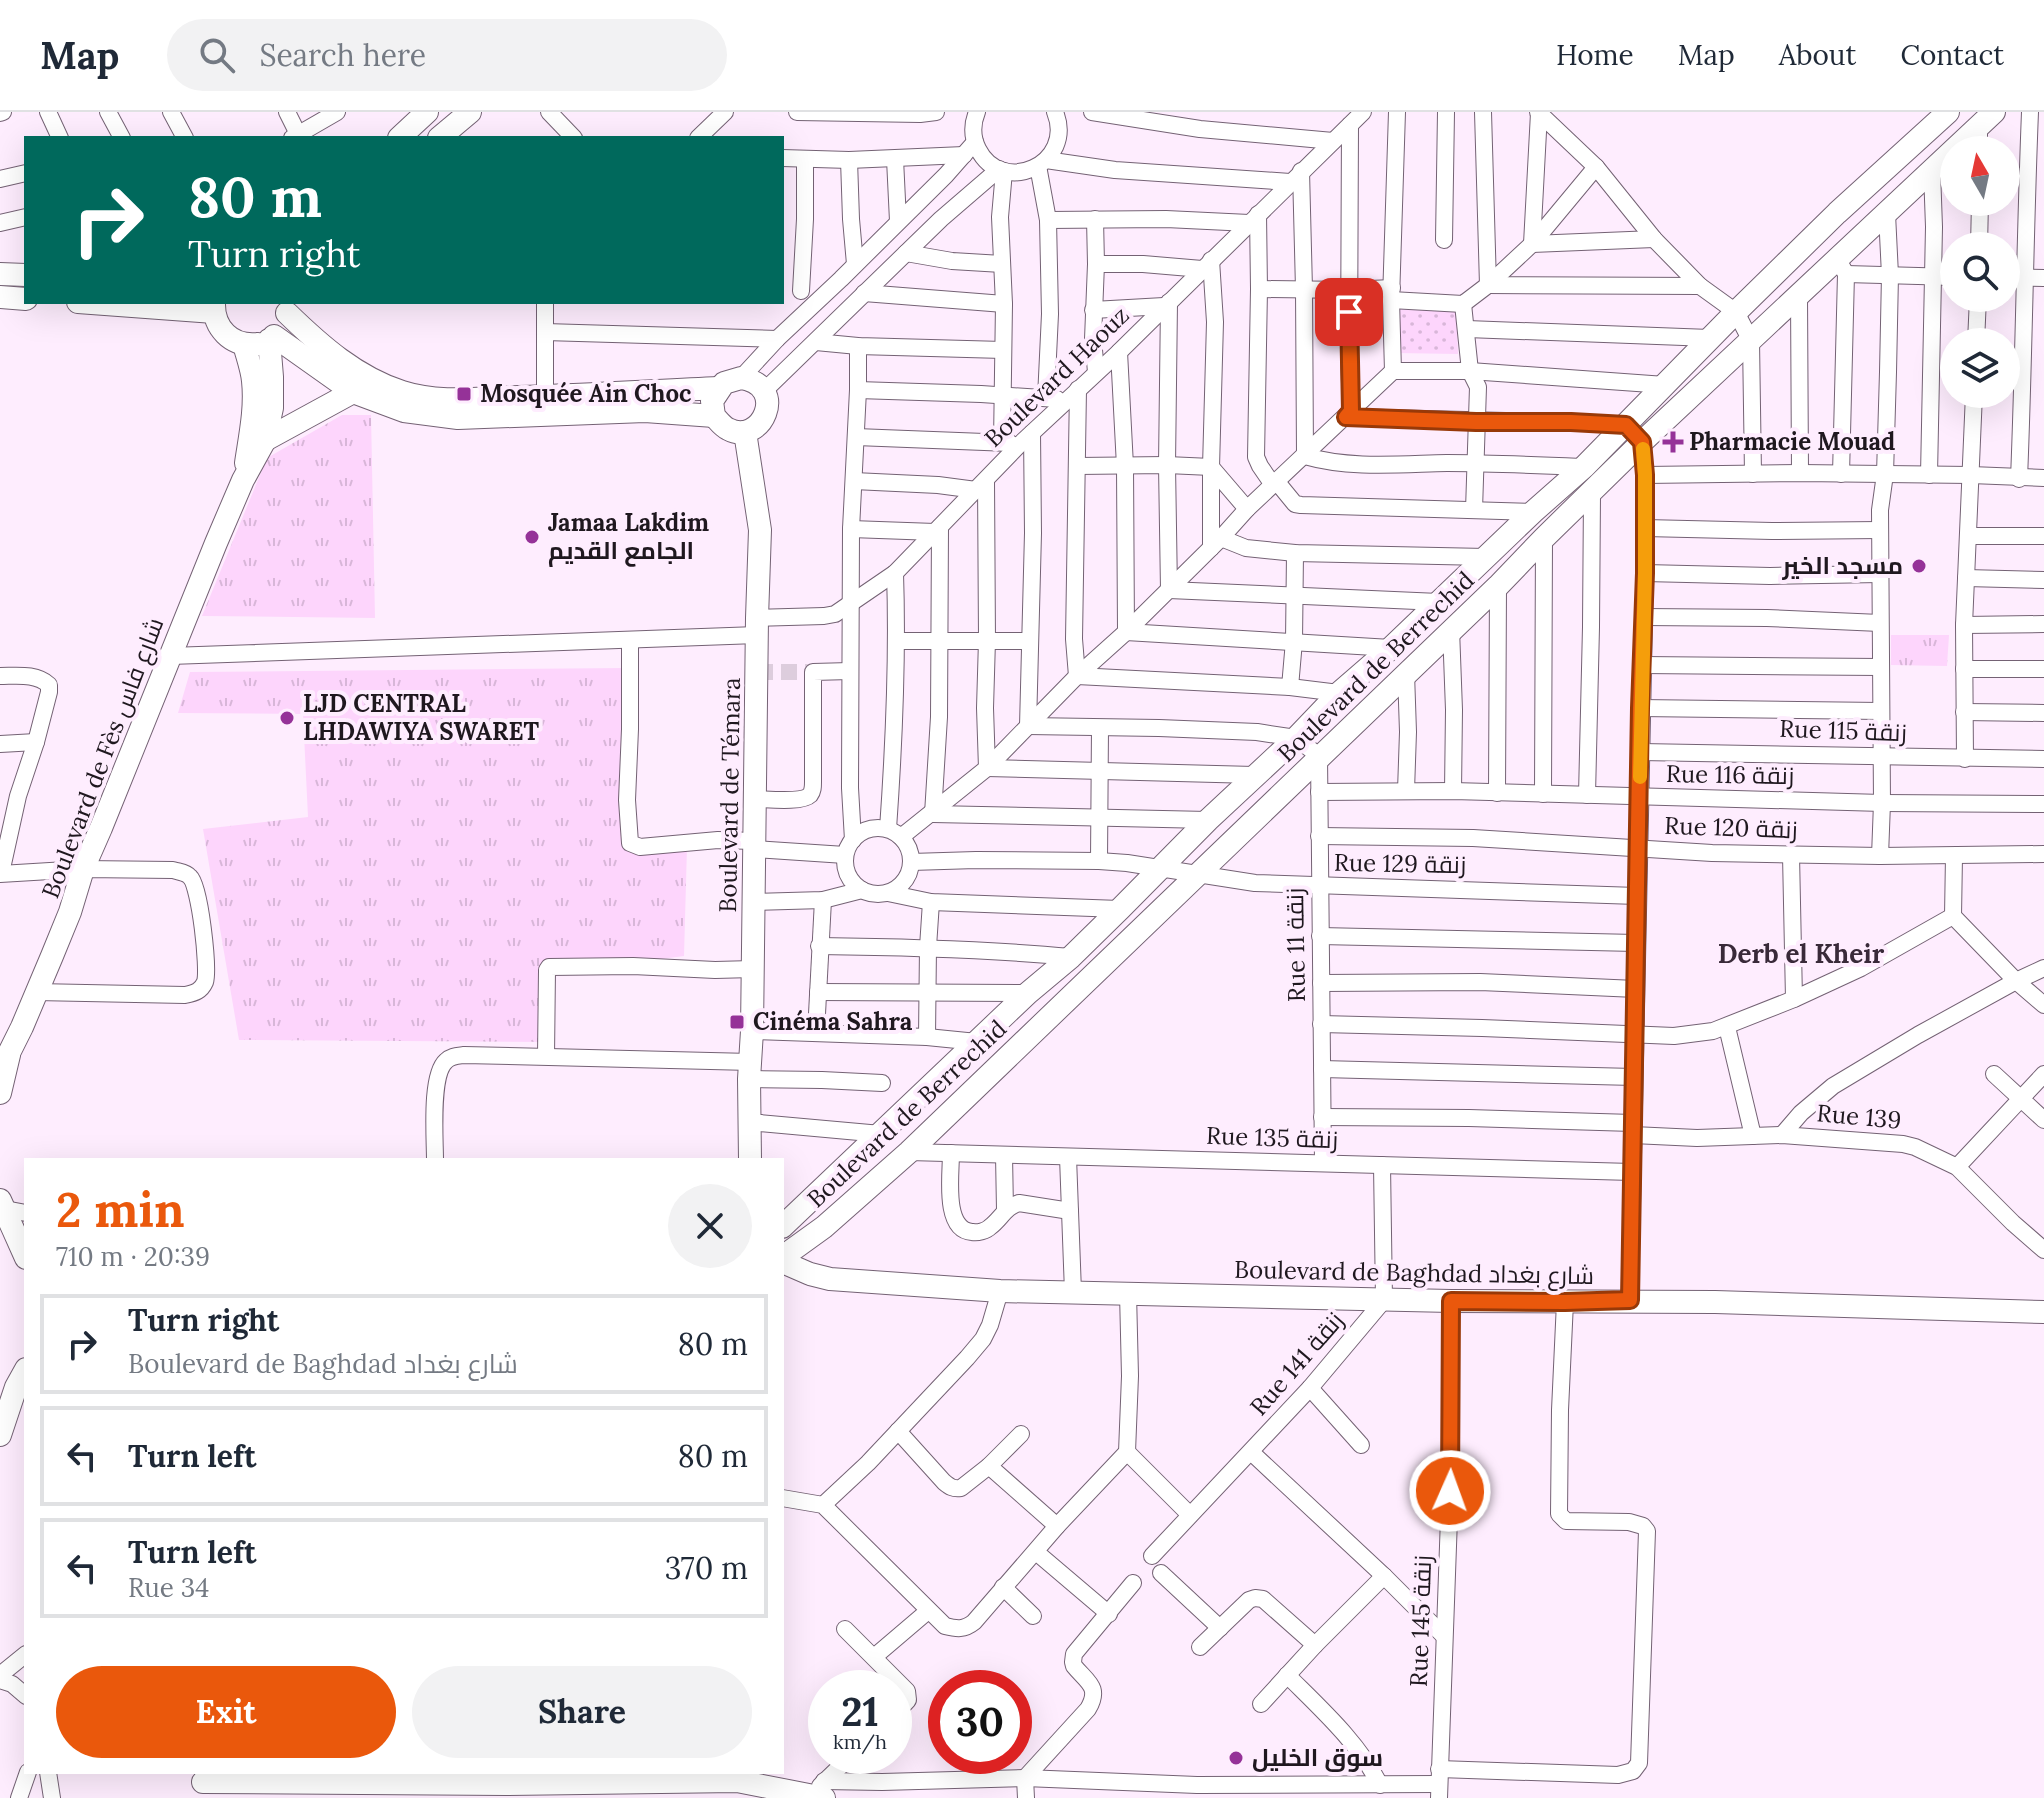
<!DOCTYPE html>
<meta charset="utf-8">
<style>
body{margin:0;font-family:Lora,Cairo,serif;background:#f2f2f3;color:#1f2937;height:100vh;display:flex;flex-direction:column;font-size:30px;white-space:nowrap}
*{box-sizing:border-box;margin:0}
p{font-size:26px;color:#747a83}
.icon{flex:none;width:44px;height:44px;fill:none;stroke:currentColor;stroke-width:2;stroke-linecap:round;stroke-linejoin:round}
.map{position:relative;flex:1;overflow:hidden}
.panel{position:absolute;left:24px;top:1046px;width:760px;height:616px;display:flex;flex-direction:column;background:#fff;border-radius:0px;box-shadow:0 8px 32px #0002}
.panel>*{flex:none}
.guide{position:absolute;left:24px;top:24px;width:760px;height:168px;border-radius:0px;box-shadow:0 8px 32px #0002;background:#00695c;color:#fff;overflow:hidden}
.needle{width:52px;rotate:351deg}
.buttons{position:absolute;left:1940px;top:24px;display:grid;gap:16px}
.buttons a{display:grid;place-items:center;width:80px;height:80px;border-radius:50%;background:#fff;box-shadow:0 8px 32px #0002;font-size:40px}
.speed{position:absolute;left:808px;top:1558px;display:flex;gap:16px;font-size:40px;font-weight:700;text-align:center}
.speed>*{display:grid;place-content:center;width:104px;height:104px;border-radius:50%;background:#fff;box-shadow:0 8px 32px #0002;line-height:1}
.speed small{font-size:20px;font-weight:400}
.speed .limit{border:12px solid #d22;background:#fff;color:#111}
.pin{position:absolute;display:grid;place-items:center;width:68px;height:68px;color:#fff;margin:-34px;border-radius:16px;box-shadow:0 4px 12px #0006}
.me{position:absolute;width:88px;margin:-44px;rotate:2deg;stroke-linejoin:round;filter:drop-shadow(0 0 6px #0008)}
.turn{display:flex;align-items:center;gap:28px;height:168px;padding:0 32px;font-size:36px}
.turn .icon{width:104px;height:104px;stroke-width:2.5}
.turn b{display:block;font-size:56px;line-height:68px}
.round{display:grid;place-items:center;flex:none;width:84px;height:84px;border-radius:42px;background:#f2f2f3}
.overview{display:flex;align-items:center;justify-content:space-between;height:136px;padding:0 32px}
h1{font-size:48px;font-weight:700;line-height:60px;color:#ea580c}
.cta{display:flex;gap:16px;margin-top:auto;padding:16px 32px}
.cta a{flex:1;height:92px;border-radius:48px;background:#ea580c;color:#fff;font-size:32px;font-weight:700;line-height:92px;text-align:center}
.cta a+a{background:#f2f2f3;color:#1f2937}
ul{padding:0;list-style:none}
li{display:flex;align-items:center;gap:24px;height:100px;margin:0 16px 12px;padding:0 16px;border:4px solid #e0e1e3;border-radius:0px}
li div{flex:1}
li b{display:block;font-size:30px}
li em{font-style:normal}
header{display:flex;align-items:center;gap:48px;box-sizing:border-box;height:112px;padding:0 40px;background:#fff;border-bottom:2px solid #e0e1e3}
header strong{font-size:38px}
nav{display:flex;gap:44px;margin-inline-start:auto;font-size:28px}
.search{width:560px;height:72px;background:#f2f2f3;display:flex;align-items:center;gap:20px;box-sizing:border-box;padding:0 28px;border-radius:44px;color:#747a83;font-size:30px}
.map>svg:first-child{display:block}
.grass{fill:url(#grass-dots)}
.park{fill:url(#park-tufts)}
.lines{fill:none;stroke-linecap:round;stroke-linejoin:round}
.street-tunnel{stroke:#ddcddd;stroke-width:16;stroke-dasharray:16 8;stroke-linecap:butt}
.street-casing{stroke:#746274;stroke-width:18}
.secondary-casing{stroke:#746274;stroke-width:24}
.street{stroke:#fff;stroke-width:16}
.secondary{stroke:#fff;stroke-width:22}
.route-casing{stroke:#983908;stroke-width:20}
.route{stroke:#ea580c;stroke-width:14}
.slow{stroke:#f59e0b;stroke-width:14}
.poi-dot{fill:#953298;stroke:#feedfe;stroke-width:3}
.labels{text-anchor:middle;stroke-width:8;stroke-linejoin:round;paint-order:stroke}
.street-label{font-size:24px;fill:#1f181f;stroke:#feedfe}
.poi-label{font-size:24px;font-weight:bold;fill:#1f181f;stroke:#feedfe;text-anchor:start}
.neighbourhood-label{font-size:26px;font-weight:bold;fill:#392a39;stroke:#feedfe}
</style>
<header>
<strong>Map</strong>
<div class="search"><svg class="icon" aria-label="search" viewBox="0 0 24 24"><circle cx="10" cy="10" r="6"/><path d="M15 15l6 6"/></svg>Search here</div>
<nav><a>Home</a><a>Map</a><a>About</a><a>Contact</a></nav>
</header>
<div class="map">
<svg width="2044" height="1686" viewBox="0 0 2044 1686">
<defs>
<pattern id="grass-dots" width="8" height="8" patternUnits="userSpaceOnUse" patternTransform="scale(2)"><rect width="8" height="8" fill="#fdd5fc"/><path d="M2 2h.1M6 6h.1" fill="none" stroke="#d8b6d8" stroke-width="1.8" stroke-linecap="round"/></pattern>
<pattern id="park-tufts" width="24" height="20" patternUnits="userSpaceOnUse" patternTransform="scale(2)"><rect width="24" height="20" fill="#fdd5fc"/><path d="M3 7l-1-3M5 7V3M7 7l1-3M15 17l-1-3M17 17v-4M19 17l1-3" fill="none" stroke="#d8b6d8"/></pattern>
</defs>
<rect width="100%" height="100%" fill="#feedfe"/>
<polygon class="grass" points="1396,191 1456,193 1458,242 1395,241"/>
<g class="park">
<polygon points="342,303 371,303 375,506 202,504 267,346"/>
<polygon points="1891,523 1949,523 1947,554 1891,553"/>
<polygon points="625,556 631,736 687,735 684,844 556,861 550,930 239,928 203,717 308,705 303,602 178,601 190,560"/>
</g>
<g class="lines">
<polyline class="street-tunnel" points="757,560 813,560"/>
<g class="street-casing">
<g id="street">
<polyline points="48,0 60,26"/>
<polyline points="108,0 122,26"/>
<polyline points="171,0 185,26"/>
<polyline points="287,0 298,22"/>
<polyline points="549,0 574,26"/>
<polyline points="797,0 920,2 936,0"/>
<path d="M977,0c-5,12 -5,25 1,37 24,48 98,15 77,-37"/>
<polyline points="1092,0 1200,17 1333,29"/>
<polyline points="1483,0 1488,173 1700,174"/>
<polyline points="1538,0 1596,55 1654,127 1700,174 1736,200 1751,229 1753,362"/>
<polyline points="0,1 3,0"/>
<polyline points="1539,1 1532,132 1654,127"/>
<polyline points="1350,13 1349,243 1351,299"/>
<polyline points="1979,14 1979,38"/>
<polyline points="292,26 337,0"/>
<polyline points="698,26 725,0"/>
<polyline points="782,46 849,48 964,43"/>
<polyline points="895,47 898,109"/>
<polyline points="849,48 851,107 855,152"/>
<polyline points="1046,48 1115,58 1290,70"/>
<polyline points="1038,54 1048,108 1050,202 1046,286"/>
<path d="M1301,59l3,118 1,167c45,13 95,8 142,7 46,0 91,2 137,4"/>
<polyline points="0,67 26,61"/>
<polyline points="1258,102 1259,177 1256,345 1260,354 1273,373"/>
<polyline points="1095,107 1096,152 1093,227 1096,260"/>
<polyline points="1048,108 1166,107 1249,111"/>
<polyline points="0,111 26,105"/>
<polyline points="1444,128 1446,0"/>
<polyline points="1979,134 1980,90"/>
<polyline points="906,141 952,149 1002,152"/>
<polyline points="1211,148 1215,210 1211,355 1211,436"/>
<polyline points="1838,148 1846,162 1841,362"/>
<polyline points="1096,152 1143,152 1202,157"/>
<polyline points="1846,162 1954,165"/>
<polyline points="2006,165 2044,166"/>
<polyline points="1259,177 1349,178 1392,176"/>
<polyline points="801,179 805,107 805,47"/>
<polyline points="864,181 1004,192"/>
<polyline points="1799,184 1800,361"/>
<polyline points="1391,188 1463,192 1488,173 1532,132 1596,55"/>
<polyline points="545,190 545,292"/>
<polyline points="1169,190 1167,353 1169,478 1439,490"/>
<polyline points="1463,192 1470,259 1478,275 1474,398"/>
<polyline points="1093,198 1164,194"/>
<polyline points="1467,217 1710,226"/>
<polyline points="545,220 777,227"/>
<polyline points="816,230 858,234 1003,238"/>
<polyline points="1976,230 1978,186"/>
<polyline points="1119,240 1125,354 1126,520 1391,536"/>
<polyline points="1393,259 1470,259 1665,273"/>
<polyline points="1393,259 1391,188 1397,0"/>
<polyline points="741,266 777,227 841,167 946,63 975,30"/>
<polyline points="1078,277 1074,527 1077,564 1290,575 1339,581"/>
<polyline points="858,278 981,282 1057,287"/>
<polyline points="764,279 941,107 999,57"/>
<polyline points="1346,305 1587,311 1626,313 1642,330 1645,363 1645,461 1630,1188"/>
<polyline points="1032,321 1033,421 1028,614 1159,616 1257,620 1296,626 1319,644 1323,1051"/>
<polyline points="856,325 1010,331"/>
<polyline points="1002,330 1004,192 1000,105 1004,59"/>
<polyline points="1077,354 1167,353 1211,355 1247,397"/>
<polyline points="1645,363 1800,361 1971,363 2044,366"/>
<polyline points="1929,363 1934,115 1932,59"/>
<path d="M2019,367c5,-123 6,-245 11,-367"/>
<polyline points="986,368 987,528 985,596 987,656 1254,663"/>
<polyline points="854,369 938,373 976,378"/>
<polyline points="1277,370 1295,392 1301,393 1533,400"/>
<polyline points="940,415 939,605 933,702 1208,708"/>
<polyline points="1645,416 1772,419 1880,418"/>
<polyline points="851,417 935,420"/>
<polyline points="1968,424 2044,424"/>
<polyline points="1221,426 1246,436 1295,441 1486,445"/>
<polyline points="1645,461 1770,464 1880,462"/>
<polyline points="1966,466 2044,468"/>
<polyline points="1643,505 1767,506 1880,511"/>
<polyline points="757,506 824,504 835,502 895,461 1019,333 1119,240 1363,0"/>
<polyline points="1964,513 2044,512"/>
<polyline points="1451,517 1454,598 1453,679"/>
<polyline points="630,528 630,617 627,688 630,731 640,735 718,728 754,729"/>
<polyline points="897,529 1029,529"/>
<polyline points="170,544 757,523"/>
<polyline points="1642,553 1881,555"/>
<polyline points="1964,557 2044,557"/>
<polyline points="1406,561 1408,620 1406,679"/>
<path d="M0,564c17,0 36,-3 49,9v7l-13,50 -18,54 -17,77"/>
<polyline points="1290,575 1294,529 1295,441"/>
<polyline points="1640,596 1881,599"/>
<polyline points="1964,600 2044,601"/>
<polyline points="0,632 36,630"/>
<polyline points="1641,640 2044,647"/>
<polyline points="1965,647 1964,513 1974,282"/>
<polyline points="1319,680 1453,679 1882,691 2044,692"/>
<polyline points="1497,681 1498,474"/>
<polyline points="1543,682 1544,426"/>
<polyline points="1587,683 1591,515 1592,382"/>
<path d="M755,687c11,0 47,4 55,-4 3,-4 3,-8 3,-13v-110l37,-1"/>
<circle cx="878" cy="749" r="33"/>
<path d="M888,717c6,-85 10,-170 7,-256"/>
<polyline points="1319,724 1473,726 1712,741 1880,744 2044,742"/>
<polyline points="901,725 987,656 1077,564 1126,520 1221,426 1247,397 1393,259"/>
<polyline points="853,728 850,676 851,417 858,278 858,234"/>
<polyline points="754,737 845,743"/>
<polyline points="1791,743 1794,887"/>
<polyline points="1880,744 1882,691 1880,398 1885,362 1888,260 1890,163 1887,102"/>
<polyline points="1954,744 1953,804 2016,869 2044,893"/>
<polyline points="1099,749 1100,616"/>
<polyline points="911,750 976,748 1099,749 1127,751 1255,771 1637,784"/>
<path d="M0,762l83,-5 90,1c6,2 13,2 17,7 10,9 19,92 15,105 -4,9 -10,11 -20,13l-149,-3"/>
<polyline points="888,781 931,790 1120,797"/>
<polyline points="755,790 823,788 862,778"/>
<polyline points="1320,824 1636,831"/>
<path d="M819,834c84,1 168,3 252,11"/>
<polyline points="1321,871 1480,870 1636,877"/>
<polyline points="818,880 1028,881"/>
<polyline points="1321,912 1482,916 1674,924 1713,919 1794,887 1861,856 1953,804"/>
<polyline points="1727,915 1753,1024"/>
<polyline points="752,919 927,925 977,930"/>
<polyline points="816,921 823,788"/>
<polyline points="927,925 928,835 931,790"/>
<polyline points="546,944 547,858 549,855 633,854 715,858 753,857"/>
<polyline points="1322,957 1634,965"/>
<polyline points="1994,962 2044,1008"/>
<polyline points="749,967 822,968 882,971"/>
<polyline points="1322,1005 1469,1006 1633,1011"/>
<polyline points="749,1010 881,1022"/>
<polyline points="1633,1023 1697,1026 1782,1023 1903,1032 1915,1035 1957,1055 2013,1111 2044,1138"/>
<polyline points="1782,1023 1801,1001 1833,974 1918,923 2016,869 2044,856"/>
<polyline points="909,1040 1632,1060"/>
<path d="M951,1041c0,22 -8,77 21,79 6,1 14,-1 18,-5 11,-8 15,-20 29,-24l51,8"/>
<polyline points="1004,1043 1005,1098"/>
<polyline points="1068,1045 1073,1180"/>
<path d="M435,1048c0,-22 -5,-85 11,-99 5,-5 11,-5 18,-6l287,7"/>
<polyline points="1957,1055 2044,962"/>
<polyline points="5,1097 26,1101"/>
<polyline points="1310,1276 1361,1333"/>
<path d="M898,1319l46,51c6,5 9,7 17,6l28,-22 32,-32"/>
<polyline points="1127,1340 1190,1403"/>
<polyline points="1251,1340 1384,1464 1444,1524"/>
<polyline points="989,1354 1057,1414"/>
<path d="M782,1386l41,7 122,121c12,3 19,4 29,-4l83,-96 70,-74 3,-76 -2,-83"/>
<polyline points="823,1393 868,1351 967,1246 983,1227 990,1213 1000,1179"/>
<polyline points="1036,1440 1109,1502"/>
<polyline points="1152,1444 1310,1276 1384,1188 1382,1053"/>
<polyline points="1161,1461 1220,1516"/>
<polyline points="1003,1475 1033,1504"/>
<polyline points="845,1517 907,1579 908,1588 894,1603"/>
<polyline points="1200,1535 1249,1488 1255,1486 1263,1487 1315,1533"/>
<polyline points="874,1545 928,1499"/>
<polyline points="0,1563 26,1542"/>
<path d="M1287,1563c34,34 71,67 93,110"/>
<polyline points="0,1568 12,1572 26,1584"/>
<polyline points="1261,1592 1315,1533 1384,1464"/>
<polyline points="1439,1657 1618,1663 1633,1659 1639,1651 1647,1419 1643,1414 1629,1410 1566,1409 1559,1402 1560,1298 1565,1190"/>
<polyline points="48,1660 52,1686"/>
<polyline points="824,1669 882,1670 1025,1666 1197,1673 1438,1672"/>
<polyline points="820,1674 851,1644"/>
<polyline points="19,1686 28,1660"/>
<path d="M1026,1686l-1,-20 63,-69c13,-22 -1,-27 -14,-43l-1,-4 1,-8 59,-71"/>
<polyline points="1439,1686 1451,1350 1451,1189"/>
</g>
</g>
<g class="secondary-casing">
<g id="secondary">
<polyline points="399,26 427,0"/>
<polyline points="439,26 470,0"/>
<polyline points="0,162 26,163"/>
<polyline points="0,185 26,187"/>
<polyline points="78,190 214,200"/>
<path d="M214,190c-1,26 17,45 44,42"/>
<path d="M287,201c34,33 69,64 115,79 37,12 78,6 116,5 67,-2 134,-6 201,-9"/>
<polyline points="274,224 353,280 404,299 458,306 645,299 714,304"/>
<path d="M244,232c3,12 8,25 9,37 3,27 -3,55 -7,82"/>
<path d="M741,266c49,8 20,69 -13,51 -6,-3 -10,-9 -14,-13l-2,-15 12,-18z"/>
<polyline points="745,320 760,418 757,506 752,919 749,967 750,1048"/>
<polyline points="265,328 353,280"/>
<polyline points="0,954 9,941 22,915 52,844 70,800 83,757 101,716 216,431 243,368 265,328 272,296 272,265 269,228"/>
<polyline points="0,981 9,943"/>
<polyline points="0,1088 26,1146"/>
<polyline points="782,1115 1028,881 1071,845 1120,797 1208,708 1296,626 1339,581 1391,536 1533,400 1584,355 1736,200 1837,101 1948,0"/>
<polyline points="788,1141 824,1115 909,1040 1498,474 1544,426 1642,330 1994,0"/>
<polyline points="787,1152 810,1162 830,1167 1000,1179 1451,1189 1715,1190 2044,1200"/>
<polyline points="0,1323 16,1275 26,1257"/>
<polyline points="203,1670 506,1672 737,1669 824,1686"/>
</g>
</g>
<use href="#street" class="street"/>
<use href="#secondary" class="secondary"/>
</g>
<g class="lines">
<g class="route-casing">
<polyline id="route" points="1349,200 1351,299 1346,305 1476,310 1571,310 1626,313 1642,330 1645,363 1645,461 1640,596 1630,1188 1565,1190 1451,1189 1450,1379"/>
</g>
<use href="#route" class="route"/>
<polyline class="slow" points="1640,665 1645,461 1645,363 1643,337"/>
</g>
<g class="poi-dot">
<rect x="456" y="274" width="16" height="16" rx="4"/>
<path d="M1669 318h8v8h8v8h-8v8h-8v-8h-8v-8h8z"/>
<circle cx="532" cy="425" r="8"/>
<circle cx="1919" cy="454" r="8"/>
<circle cx="287" cy="606" r="8"/>
<rect x="729" y="902" width="16" height="16" rx="4"/>
<circle cx="1236" cy="1646" r="8"/>
</g>
<g class="labels">
<g class="street-label">
<text transform="translate(1057 265) rotate(-44)" y="8">Boulevard Haouz</text>
<text transform="translate(1376 555) rotate(-44)" y="8">Boulevard de Berrechid</text>
<text transform="translate(1843 619) rotate(2)" y="8">Rue 115 زنقة</text>
<text transform="translate(103 646) rotate(-69)" y="8">Boulevard de Fès شارع فاس</text>
<text transform="translate(1730 663) rotate(1)" y="8">Rue 116 زنقة</text>
<text transform="translate(730 683) rotate(-89)" y="8">Boulevard de Témara</text>
<text transform="translate(1731 716) rotate(2)" y="8">Rue 120 زنقة</text>
<text transform="translate(1400 752) rotate(1)" y="8">Rue 129 زنقة</text>
<text transform="translate(1296 833) rotate(-91)" y="8">Rue 11 زنقة</text>
<text transform="translate(907 1002) rotate(-43)" y="8">Boulevard de Berrechid</text>
<text transform="translate(1859 1005) rotate(5)" y="8">Rue 139</text>
<text transform="translate(1272 1026) rotate(2)" y="8">Rue 135 زنقة</text>
<text transform="translate(1414 1161) rotate(1)" y="8">Boulevard de Baghdad شارع بغداد</text>
<text transform="translate(1297 1252) rotate(-49)" y="8">Rue 141 زنقة</text>
<text transform="translate(1421 1509) rotate(-88)" y="8">Rue 145 زنقة</text>
</g>
<g class="poi-label">
<text x="480" y="290">Mosquée Ain Choc</text>
<text x="1689" y="338">Pharmacie Mouad</text>
<text x="548" y="419">Jamaa Lakdim<tspan x="548" dy="28">الجامع القديم</tspan></text>
<text x="1903" y="462" text-anchor="end">مسجد الخير</text>
<text x="303" y="600">LJD CENTRAL<tspan x="303" dy="28">LHDAWIYA SWARET</tspan></text>
<text x="753" y="918">Cinéma Sahra</text>
<text x="1252" y="1654">سوق الخليل</text>
</g>
<g class="neighbourhood-label">
<text x="1801" y="851">Derb el Kheir</text>
</g>
</g>
</svg>
<div class="buttons">
<a><svg class="needle" viewBox="-14 -14 28 28"><path d="M0-13l5 13h-10z" fill="#e53935"/><path d="M0 13l5-13h-10z" fill="#747a83"/></svg></a>
<a><svg class="icon" aria-label="search" viewBox="0 0 24 24"><circle cx="10" cy="10" r="6"/><path d="M15 15l6 6"/></svg></a>
<a><svg class="icon" aria-label="layers" viewBox="0 0 24 24"><path d="M12 4l9 5-9 5-9-5zM3 14l9 5 9-5"/></svg></a>
</div>
<div class="speed"><div>21<small>km/h</small></div><div class="limit">30</div></div>
<div class="pin" style="left:1349px;top:200px;background:#d93025"><svg class="icon" aria-label="arrive" viewBox="0 0 24 24"><path d="M6 21V4h12l-3 4 3 4H6"/></svg></div>
<svg class="me" style="left:1450px;top:1379px" viewBox="-20 -20 40 40"><circle r="17" fill="#ea580c" stroke="#fff" stroke-width="3"/><path d="M0-11L8 9 0 5-8 9z" fill="#fff"/></svg>
<div class="guide">
<div class="turn"><svg class="icon" aria-label="right" viewBox="0 0 24 24"><path d="M7 20v-9h11M14 6l5 5-5 5"/></svg><div><b>80 m</b>Turn right</div></div>
</div>
<section class="panel">
<div class="overview"><div><h1>2 min</h1><p>710 m · 20:39</p></div><a class="round"><svg class="icon" aria-label="close" viewBox="0 0 24 24"><path d="M6 6l12 12M18 6L6 18"/></svg></a></div>
<ul>
<li><svg class="icon" aria-label="right" viewBox="0 0 24 24"><path d="M7 20v-9h11M14 6l5 5-5 5"/></svg><div><b>Turn right</b><p>Boulevard de Baghdad شارع بغداد</p></div><em>80 m</em></li>
<li><svg class="icon" aria-label="left" viewBox="0 0 24 24"><path d="M17 20v-9H6M10 6l-5 5 5 5"/></svg><div><b>Turn left</b></div><em>80 m</em></li>
<li><svg class="icon" aria-label="left" viewBox="0 0 24 24"><path d="M17 20v-9H6M10 6l-5 5 5 5"/></svg><div><b>Turn left</b><p>Rue 34</p></div><em>370 m</em></li>
</ul>
<div class="cta"><a>Exit</a><a>Share</a></div>
</section>
</div>
